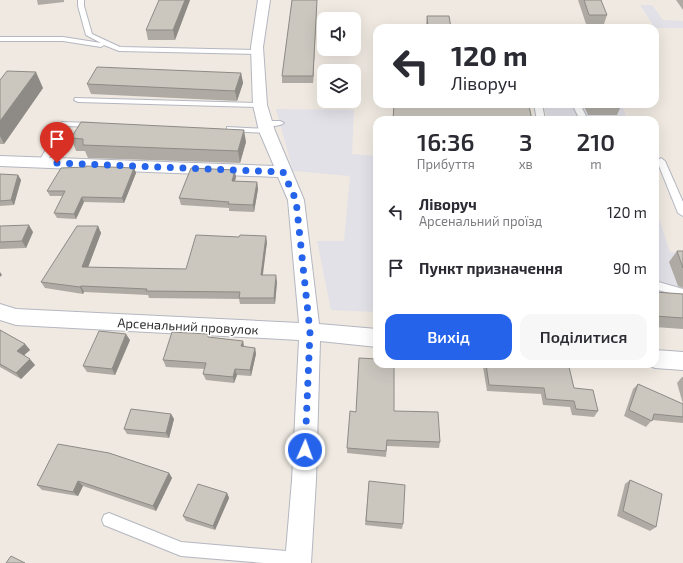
<!DOCTYPE html>
<html lang="uk">
<meta charset="utf-8">
<style>
body{margin:0;font-family:"Exo 2",sans-serif;background:#f7f7f7;color:#2b2b33;height:100vh;display:flex;flex-direction:column;font-size:15px;white-space:nowrap}
*{box-sizing:border-box;margin:0}
p{font-size:13px;color:#7c7c81}
.icon{flex:none;width:22px;height:22px;fill:none;stroke:currentColor;stroke-width:2;stroke-linecap:round;stroke-linejoin:round}
.map{position:relative;flex:1;overflow:hidden}
.sheet{position:absolute;left:373px;top:116px;width:286px;height:252px;display:flex;flex-direction:column;background:#fff;border-radius:12px;box-shadow:0 4px 16px #0002}
.sheet>*{flex:none}
.hud{position:absolute;left:373px;top:24px;width:286px;height:84px;border-radius:12px;box-shadow:0 4px 16px #0002;background:#fff;color:#2b2b33;overflow:hidden}
.buttons{position:absolute;left:317px;top:12px;display:grid;gap:8px}
.buttons a{display:grid;place-items:center;width:44px;height:44px;border-radius:8px;background:#fff;box-shadow:0 4px 16px #0002;font-size:20px}
.pin{position:absolute;display:grid;place-items:center;width:34px;height:34px;color:#fff;margin:-41px -17px;border-radius:50% 50% 50% 0;rotate:-45deg;box-shadow:0 0 4px #0007}
.pin .icon{rotate:45deg}
.me{position:absolute;width:44px;margin:-22px;rotate:2deg;stroke-linejoin:round;filter:drop-shadow(0 0 3px #0008)}
.turn{display:flex;align-items:center;gap:14px;height:84px;padding:0 12px;font-size:18px}
.turn .icon{width:52px;height:52px;stroke-width:2.5}
.turn b{display:block;font-size:28px;line-height:34px}
.eta{display:flex;justify-content:space-evenly;align-items:center;height:68px;text-align:center}
.eta b{font-size:24px;font-weight:600;line-height:28px}
.primary-button{display:flex;gap:8px;margin-top:auto;padding:8px 12px}
.primary-button a{flex:1;height:46px;border-radius:12px;background:#2563eb;color:#fff;font-size:16px;font-weight:600;line-height:46px;text-align:center}
.primary-button a+a{background:#f7f7f7;color:#2b2b33}
ul{padding:0;list-style:none}
li{display:flex;align-items:center;gap:12px;height:56px;padding:0 12px}
li div{flex:1}
li b{display:block;font-size:15px}
li em{font-style:normal}
.map>svg:first-child{display:block}
.industrial{fill:#e3e1e8}
.lines{fill:none;stroke-linecap:round;stroke-linejoin:round}
.lane-casing{stroke:#b4b7c1;stroke-width:2}
.street-casing{stroke:#b4b7c1;stroke-width:2}
.lane{fill:#fff;fill-rule:evenodd}
.street{fill:#fff;fill-rule:evenodd}
.wall{fill:#afaba4}
.shaded-wall{fill:#8e8b86}
.building{fill:#cbc7bf;stroke:#8e8b86}
.route{stroke:#2563eb;stroke-width:7;stroke-dasharray:0 12.6}
.labels{text-anchor:middle;stroke-width:3;stroke-linejoin:round;paint-order:stroke}
.street-label{font-size:13px;fill:#2e2e2e;stroke:#fff}
</style>
<div class="map">
<svg width="683" height="563" viewBox="0 0 683 563">
<rect width="100%" height="100%" fill="#efe9e1"/>
<g class="industrial">
<polygon points="640,5 652,5 663,20 683,21 683,28 655,28"/>
<polygon points="543,104 622,104 627,120 548,120"/>
<polygon points="276,109 354,110 352,154 377,156 377,312 331,310 317,241 344,241 350,176 293,171"/>
<polygon points="655,206 670,252 683,253 683,329 655,327"/>
</g>
<g class="lines">
<g class="lane-casing">
<g id="lane">
<polygon points="78,0 84,0 84,6 92,34 120,47 257,50 260,52 257,54 119,51 104,45 101,47 63,41 0,41 0,37 63,37 101,43 86,35 78,6"/>
<polygon points="75,98 260,103 264,105 260,107 78,102 74,100"/>
<polygon points="534,104 542,104 545,120 537,120"/>
<polygon points="572,104 580,104 588,120 580,120"/>
<path d="M262,121h18l4,2c-5,4 -18,4 -23,0z"/>
<polygon points="62,122 92,123 96,125 92,127 67,126 45,165 39,165 38,163"/>
<polygon points="227,127 267,129 271,131 267,133 230,131 227,131"/>
<polygon points="661,158 665,161 683,202 683,216 678,213 657,161"/>
<polygon points="655,281 683,289 683,297 655,289"/>
<polygon points="109,513 181,542 298,552 303,554 305,559 303,563 264,563 181,556 104,525 102,520 104,515"/>
</g>
</g>
<g class="street-casing">
<g id="street">
<polygon points="258,0 270,0 263,47 267,105 275,131 304,200 319,324 377,329 377,347 320,341 316,480 311,563 285,563 292,480 299,340 16,325 0,320 0,304 16,309 299,323 288,200 278,177 0,166 0,156 274,166 259,131 253,105 251,47"/>
<polygon points="655,350 683,352 683,370 655,368 648,365 647,364 655,364"/>
</g>
</g>
<use href="#lane" class="lane"/>
<use href="#street" class="street"/>
</g>
<g class="wall">
<polygon points="37,0 64,0 64,2 38,5"/>
<polygon points="190,0 175,40 148,40 146,30"/>
<polygon points="292,0 317,0 313,83 282,83 282,76"/>
<polygon points="578,0 601,0 607,15 604,24 586,24"/>
<polygon points="676,0 683,0 683,10"/>
<polygon points="427,16 451,28 426,28 426,25"/>
<polygon points="241,73 243,83 237,101 91,94 87,84"/>
<polygon points="0,80 43,88 4,144 0,144"/>
<polygon points="583,104 620,104 621,106 617,115 588,115"/>
<polygon points="71,138 246,142 240,163 88,158 85,151 76,151"/>
<polygon points="134,168 136,173 124,203 84,202 76,219 57,218 54,213 63,196 50,196 47,191"/>
<polygon points="0,174 18,175 21,180 14,205 0,206"/>
<polygon points="236,177 235,181 257,182 258,189 254,212 229,211 229,208 181,205 179,198"/>
<polygon points="0,226 33,232 26,248 0,249"/>
<polygon points="98,226 101,233 88,267 186,269 239,237 267,242 262,275 277,282 275,304 240,304 239,299 149,298 148,295 84,292 83,294 45,288 41,282"/>
<polygon points="655,237 658,245 655,249"/>
<polygon points="677,251 683,251 683,288 678,286 669,262"/>
<polygon points="655,292 683,294 683,329 655,327"/>
<polygon points="0,330 25,344 30,350 24,355 35,365 21,379 0,367"/>
<polygon points="210,337 243,341 244,347 255,348 256,354 251,376 237,375 234,383 206,380 203,374 205,369 166,367 163,360"/>
<polygon points="130,340 115,375 87,372 83,366"/>
<polygon points="484,364 533,364 574,388 598,411 594,417 572,415 570,407 543,405 541,394 487,391 483,367"/>
<polygon points="682,377 683,377 683,423 652,420 646,427 624,416 633,389 638,384 683,404 677,383"/>
<polygon points="394,411 440,442 439,448 387,446 386,457 347,453 347,448 356,412"/>
<polygon points="171,414 174,419 169,438 127,434 124,429"/>
<polygon points="169,473 172,478 156,511 83,486 78,496 42,490 37,485"/>
<polygon points="630,480 656,527 650,531 617,516 625,484"/>
<polygon points="369,481 403,524 402,529 365,525"/>
<polygon points="227,493 229,498 215,530 186,521 183,516"/>
</g>
<g class="shaded-wall">
<polygon points="185,0 190,0 175,40 173,30"/>
<polygon points="317,0 313,83 313,76"/>
<polygon points="36,72 43,88 4,144 0,136 0,121"/>
<polygon points="241,73 243,83 237,101 235,91"/>
<polygon points="244,130 246,142 240,163 238,151"/>
<polygon points="134,168 136,173 124,203 122,198"/>
<polygon points="235,170 236,177 233,188 232,181"/>
<polygon points="18,175 21,180 14,205 11,200"/>
<polygon points="257,182 258,189 254,212 253,205"/>
<polygon points="82,197 84,202 76,219 74,214"/>
<polygon points="29,225 33,232 26,248 22,241"/>
<polygon points="98,226 101,233 86,273 82,267"/>
<polygon points="266,236 267,242 262,282 261,275"/>
<polygon points="0,272 2,275 0,277"/>
<polygon points="276,275 277,282 275,304 274,298"/>
<polygon points="81,286 84,292 83,294 80,287"/>
<polygon points="126,334 130,340 115,375 112,369"/>
<polygon points="243,341 244,347 241,346"/>
<polygon points="25,344 30,350 22,357 17,351"/>
<polygon points="255,348 256,354 251,376 250,370"/>
<polygon points="30,359 35,365 21,379 16,373"/>
<polygon points="235,369 237,375 234,383 233,377"/>
<polygon points="171,414 174,419 169,438 166,433"/>
<polygon points="169,473 172,478 156,511 153,506"/>
<polygon points="78,481 83,486 78,496 73,492"/>
<polygon points="227,493 229,498 215,530 213,526"/>
</g>
<g class="building">
<polygon points="159,0 185,0 173,30 146,30"/>
<polygon points="292,0 317,0 313,76 282,76"/>
<polygon points="584,0 601,0 607,15 589,15"/>
<polygon points="427,16 449,16 451,28 428,28"/>
<polygon points="97,67 241,73 235,91 87,84"/>
<polygon points="7,71 36,72 0,121 0,80"/>
<polygon points="394,104 479,104 529,106 532,120 393,120"/>
<polygon points="590,104 620,104 621,106 591,106"/>
<polygon points="81,122 244,130 238,151 83,145 83,139 71,138"/>
<polygon points="86,166 134,168 122,198 82,197 74,214 54,213 65,191 47,191 61,168 86,167"/>
<polygon points="191,168 235,170 232,181 257,182 253,205 228,204 229,202 179,198"/>
<polygon points="0,174 18,175 11,200 0,201"/>
<polygon points="29,225 22,241 0,242 0,226"/>
<polygon points="77,226 98,226 82,267 186,269 196,235 239,237 240,235 266,236 261,275 276,275 274,298 239,298 240,292 146,291 147,289 81,286 80,287 41,282"/>
<polygon points="655,237 658,245 655,245"/>
<polygon points="677,251 683,251 683,268"/>
<polygon points="655,292 683,294 683,318 655,316"/>
<polygon points="0,330 25,344 17,351 30,359 16,373 0,364"/>
<polygon points="99,331 126,334 112,369 83,366"/>
<polygon points="172,332 208,334 208,337 243,341 241,346 255,348 250,370 235,369 233,377 203,374 206,363 163,360"/>
<polygon points="359,358 377,359 377,364 394,364 394,411 438,412 440,442 387,440 386,451 347,448 350,411 356,412"/>
<polygon points="486,364 533,364 569,367 574,388 593,390 598,411 576,409 574,401 546,399 544,388 489,385"/>
<polygon points="638,384 683,404 683,417 654,414 652,421 629,410"/>
<polygon points="131,409 171,414 166,433 124,429"/>
<polygon points="58,444 109,453 169,473 153,506 78,481 73,492 37,485"/>
<polygon points="630,480 662,494 656,527 623,511"/>
<polygon points="369,481 405,485 403,524 366,521"/>
<polygon points="198,484 227,493 213,526 183,516"/>
<polygon points="11,556 25,563 6,563"/>
</g>
<g class="lines">
<polyline class="route" points="57,163 283,172 296,200 310,332 305,450"/>
</g>
<g class="labels">
<g class="street-label">
<text transform="translate(188 326) rotate(3)" y="5">Арсенальний провулок</text>
</g>
</g>
</svg>
<div class="buttons">
<a><svg class="icon" aria-label="sound" viewBox="0 0 24 24"><path d="M4 9h4l5-4v14l-5-4H4zM17 9q2 3 0 6"/></svg></a>
<a><svg class="icon" aria-label="layers" viewBox="0 0 24 24"><path d="M12 4l9 5-9 5-9-5zM3 14l9 5 9-5"/></svg></a>
</div>
<div class="pin" style="left:57px;top:163px;background:#d93025"><svg class="icon" aria-label="arrive" viewBox="0 0 24 24"><path d="M6 21V4h12l-3 4 3 4H6"/></svg></div>
<svg class="me" style="left:305px;top:450px" viewBox="-20 -20 40 40"><circle r="17" fill="#2563eb" stroke="#fff" stroke-width="3"/><path d="M0-11L8 9 0 5-8 9z" fill="#fff"/></svg>
<div class="hud">
<div class="turn"><svg class="icon" aria-label="left" viewBox="0 0 24 24"><path d="M17 20v-9H6M10 6l-5 5 5 5"/></svg><div><b>120 m</b>Ліворуч</div></div>
</div>
<section class="sheet">
<div class="eta">
<div><b>16:36</b><p>Прибуття</p></div>
<div><b>3</b><p>хв</p></div>
<div><b>210</b><p>m</p></div>
</div>
<ul>
<li><svg class="icon" aria-label="left" viewBox="0 0 24 24"><path d="M17 20v-9H6M10 6l-5 5 5 5"/></svg><div><b>Ліворуч</b><p>Арсенальний проїзд</p></div><em>120 m</em></li>
<li><svg class="icon" aria-label="arrive" viewBox="0 0 24 24"><path d="M6 21V4h12l-3 4 3 4H6"/></svg><div><b>Пункт призначення</b></div><em>90 m</em></li>
</ul>
<div class="primary-button"><a>Вихід</a><a>Поділитися</a></div>
</section>
</div>
